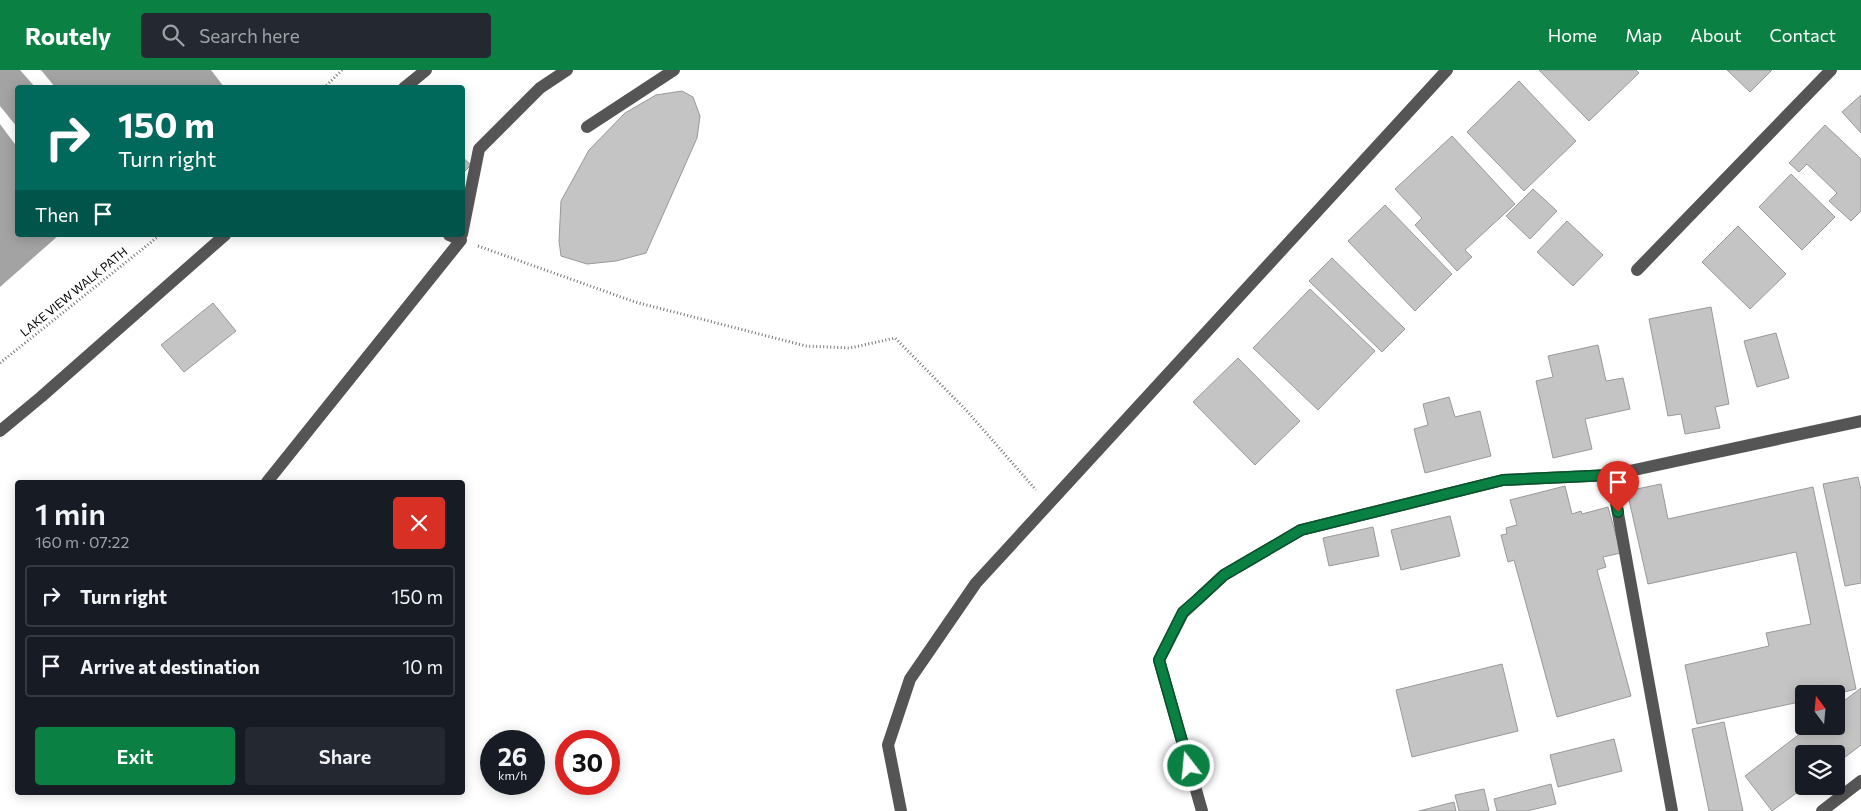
<!DOCTYPE html>
<meta charset="utf-8">
<style>
body{margin:0;font-family:Commissioner,sans-serif;background:#242831;color:#f1f3f6;height:100vh;display:flex;flex-direction:column;font-size:19px;white-space:nowrap}
*{box-sizing:border-box;margin:0}
p{font-size:16px;color:#9ea1a6}
.icon{flex:none;width:28px;height:28px;fill:none;stroke:currentColor;stroke-width:2;stroke-linecap:round;stroke-linejoin:round}
.map{position:relative;flex:1;overflow:hidden}
.details{position:absolute;left:15px;top:410px;width:450px;height:315px;display:flex;flex-direction:column;background:#171b24;border-radius:5px;box-shadow:0 2px 12px #0003}
.details>*{flex:none}
.guide{position:absolute;left:15px;top:15px;width:450px;height:152px;border-radius:5px;box-shadow:0 2px 12px #0003;background:#00695c;color:#fff;overflow:hidden}
.needle{width:32px;rotate:344deg}
.tools{position:absolute;left:1795px;top:615px;display:grid;gap:10px}
.tools a{display:grid;place-items:center;width:50px;height:50px;border-radius:5px;background:#171b24;box-shadow:0 2px 12px #0003;font-size:25px}
.speed{position:absolute;left:480px;top:660px;display:flex;gap:10px;font-size:25px;font-weight:700;text-align:center}
.speed>*{display:grid;place-content:center;width:65px;height:65px;border-radius:50%;background:#171b24;box-shadow:0 2px 12px #0003;line-height:1}
.speed small{font-size:12px;font-weight:400}
.speed .limit{border:8px solid #d22;background:#fff;color:#111}
.pin{position:absolute;display:grid;place-items:center;width:42px;height:42px;color:#fff;margin:-51px -21px;border-radius:50% 50% 50% 0;rotate:-45deg;box-shadow:0 0 5px #0007}
.pin .icon{rotate:45deg}
.me{position:absolute;width:55px;margin:-28px;rotate:344deg;stroke-linejoin:round;filter:drop-shadow(0 0 4px #0008)}
.turn{display:flex;align-items:center;gap:18px;height:105px;padding:0 20px;font-size:22px}
.turn .icon{width:65px;height:65px;stroke-width:2.5}
.turn b{display:block;font-size:35px;line-height:42px}
.then{display:flex;align-items:center;height:48px;padding:0 20px;background:#0003;gap:10px;font-size:19px}
.round{display:grid;place-items:center;flex:none;width:52px;height:52px;border-radius:5px;background:#242831}
.headline{display:flex;align-items:center;justify-content:space-between;height:85px;padding:0 20px}
h1{font-size:30px;font-weight:600;line-height:38px}
.button{display:flex;gap:10px;margin-top:auto;padding:10px 20px}
.button a{flex:1;height:58px;border-radius:5px;background:#0b8043;color:#fff;font-size:20px;font-weight:600;line-height:58px;text-align:center}
.button a+a{background:#242831;color:#f1f3f6}
ul{padding:0;list-style:none}
li{display:flex;align-items:center;gap:15px;height:62px;margin:0 10px 8px;padding:0 10px;border:2px solid #363941;border-radius:5px}
li div{flex:1}
li b{display:block;font-size:19px}
li em{font-style:normal}
header{display:flex;align-items:center;gap:30px;box-sizing:border-box;height:70px;padding:0 25px;background:#0b8043;color:#fff}
header strong{font-size:24px}
nav{display:flex;gap:28px;margin-inline-start:auto;font-size:18px}
.search{width:350px;height:45px;background:#242831;display:flex;align-items:center;gap:12px;box-sizing:border-box;padding:0 18px;border-radius:5px;color:#9ea1a6;font-size:19px}
.map>svg:first-child{display:block}
.water{fill:#a3a3a3}
.pier{fill:#fff}
.building{fill:#c4c4c4;stroke:#999}
.lines{fill:none;stroke-linecap:round;stroke-linejoin:round}
.path{stroke:#777;stroke-width:3;stroke-dasharray:1 2.5;stroke-linecap:butt}
.minor{stroke:#555;stroke-width:12}
.route-casing{stroke:#07532c;stroke-width:12}
.route{stroke:#0b8043;stroke-width:9}
.labels{text-anchor:middle;stroke-width:4;stroke-linejoin:round;paint-order:stroke}
.street-label{font-size:12px;fill:#000;stroke:#fff}
</style>
<header>
<strong>Routely</strong>
<div class="search"><svg class="icon" aria-label="search" viewBox="0 0 24 24"><circle cx="10" cy="10" r="6"/><path d="M15 15l6 6"/></svg>Search here</div>
<nav><a>Home</a><a>Map</a><a>About</a><a>Contact</a></nav>
</header>
<div class="map">
<svg width="1861" height="741" viewBox="0 0 1861 741">
<rect width="100%" height="100%" fill="#fff"/>
<polygon class="water" points="0,0 245,0 225,17 18,18 18,165 59,165 0,217"/>
<g class="pier">
<polygon points="20,0 41,0 55,17 35,17"/>
<polygon points="211,0 247,0 229,18 224,17"/>
<polygon points="0,36 17,57 17,77 0,54"/>
</g>
<g class="building">
<polygon points="1539,0 1636,0 1639,3 1589,51"/>
<polygon points="1727,0 1772,0 1750,22"/>
<polygon points="1519,11 1576,71 1524,121 1467,62"/>
<polygon points="682,21 693,27 700,46 697,68 646,183 616,191 587,194 561,186 559,171 561,131 589,80 625,43 656,25"/>
<polygon points="1861,25 1861,63 1842,42"/>
<polygon points="1825,55 1861,89 1861,141 1851,151 1829,131 1837,123 1807,94 1799,102 1789,93"/>
<polygon points="1452,66 1515,134 1465,180 1472,187 1457,201 1415,155 1422,148 1395,119"/>
<polygon points="462,87 471,95 462,104"/>
<polygon points="1791,104 1835,147 1802,180 1759,137"/>
<polygon points="1533,119 1557,141 1530,169 1506,146"/>
<polygon points="1385,135 1452,204 1415,241 1348,171"/>
<polygon points="1567,151 1603,185 1573,216 1537,182"/>
<polygon points="1738,156 1786,204 1750,239 1702,192"/>
<polygon points="1332,188 1405,259 1382,282 1309,211"/>
<polygon points="1310,219 1375,281 1318,340 1253,278"/>
<polygon points="213,233 236,261 184,302 161,275"/>
<polygon points="1711,237 1729,334 1715,337 1720,358 1685,364 1681,344 1668,346 1649,249"/>
<polygon points="1776,263 1789,308 1757,317 1744,271"/>
<polygon points="1598,275 1606,311 1623,308 1630,339 1585,349 1592,379 1553,388 1536,311 1553,307 1548,286"/>
<polygon points="1238,288 1300,351 1255,395 1193,332"/>
<polygon points="1449,327 1455,347 1480,341 1491,386 1425,403 1414,359 1428,355 1423,334"/>
<polygon points="1858,407 1861,420 1861,513 1845,516 1823,414"/>
<polygon points="1661,414 1668,449 1813,417 1856,619 1836,624 1804,624 1804,631 1697,654 1685,595 1769,576 1766,563 1811,554 1796,482 1648,514 1627,421"/>
<polygon points="1565,416 1572,444 1581,441 1582,444 1608,437 1621,483 1603,487 1606,497 1597,500 1631,626 1557,647 1514,490 1508,492 1501,465 1507,464 1506,458 1517,455 1510,430"/>
<polygon points="1450,446 1460,486 1401,500 1391,460"/>
<polygon points="1373,457 1379,486 1329,496 1323,468"/>
<polygon points="1502,594 1518,661 1412,687 1396,620"/>
<polygon points="1861,618 1861,675 1836,694 1836,684 1804,684 1804,716 1806,716 1772,741 1745,706 1810,656 1836,656 1836,637"/>
<polygon points="1724,652 1743,741 1709,741 1692,659"/>
<polygon points="1614,669 1622,701 1558,717 1550,685"/>
<polygon points="1551,714 1556,734 1527,741 1497,741 1494,729"/>
<polygon points="1484,719 1489,741 1459,741 1455,725"/>
<polygon points="1454,732 1456,741 1419,741"/>
</g>
<g class="lines">
<g class="path">
<polyline points="324,18 342,0"/>
<polyline points="478,176 635,232 806,276 850,278 895,268 966,340 1036,420"/>
<polyline points="0,293 160,165"/>
</g>
<g class="minor">
<polyline points="404,18 426,0"/>
<polyline points="587,57 674,0"/>
<polyline points="462,164 479,79 540,18 567,0"/>
<polyline points="1637,200 1831,0"/>
<polyline points="0,361 41,327 225,165"/>
<polyline points="1611,405 1672,741"/>
<polyline points="267,412 461,170 449,165"/>
<polyline points="901,741 888,675 910,609 976,513 1447,0"/>
<polyline points="1202,741 1159,590 1183,543 1224,505 1301,460 1503,410 1611,405 1861,351"/>
<polyline points="1822,741 1861,711"/>
</g>
</g>
<g class="lines">
<g class="route-casing">
<polyline id="route" points="1189,696 1159,590 1183,542 1197,530 1224,505 1301,460 1503,410 1611,405 1618,442"/>
</g>
<use href="#route" class="route"/>
</g>
<g class="labels">
<g class="street-label">
<text transform="translate(74 222) rotate(-39)" y="4">LAKE VIEW WALK PATH</text>
</g>
</g>
</svg>
<div class="tools">
<a><svg class="needle" viewBox="-14 -14 28 28"><path d="M0-13l5 13h-10z" fill="#e53935"/><path d="M0 13l5-13h-10z" fill="#9ea1a6"/></svg></a>
<a><svg class="icon" aria-label="layers" viewBox="0 0 24 24"><path d="M12 4l9 5-9 5-9-5zM3 14l9 5 9-5"/></svg></a>
</div>
<div class="speed"><div>26<small>km/h</small></div><div class="limit">30</div></div>
<div class="pin" style="left:1618px;top:442px;background:#d93025"><svg class="icon" aria-label="arrive" viewBox="0 0 24 24"><path d="M6 21V4h12l-3 4 3 4H6"/></svg></div>
<svg class="me" style="left:1189px;top:696px" viewBox="-20 -20 40 40"><circle r="17" fill="#0b8043" stroke="#fff" stroke-width="3"/><path d="M0-11L8 9 0 5-8 9z" fill="#fff"/></svg>
<div class="guide">
<div class="turn"><svg class="icon" aria-label="right" viewBox="0 0 24 24"><path d="M7 20v-9h11M14 6l5 5-5 5"/></svg><div><b>150 m</b>Turn right</div></div>
<div class="then">Then<svg class="icon" aria-label="arrive" viewBox="0 0 24 24"><path d="M6 21V4h12l-3 4 3 4H6"/></svg></div>
</div>
<section class="details">
<div class="headline"><div><h1>1 min</h1><p>160 m · 07:22</p></div><a class="round" style="background:#d93025;color:#fff"><svg class="icon" aria-label="close" viewBox="0 0 24 24"><path d="M6 6l12 12M18 6L6 18"/></svg></a></div>
<ul>
<li><svg class="icon" aria-label="right" viewBox="0 0 24 24"><path d="M7 20v-9h11M14 6l5 5-5 5"/></svg><div><b>Turn right</b></div><em>150 m</em></li>
<li><svg class="icon" aria-label="arrive" viewBox="0 0 24 24"><path d="M6 21V4h12l-3 4 3 4H6"/></svg><div><b>Arrive at destination</b></div><em>10 m</em></li>
</ul>
<div class="button"><a>Exit</a><a>Share</a></div>
</section>
</div>
